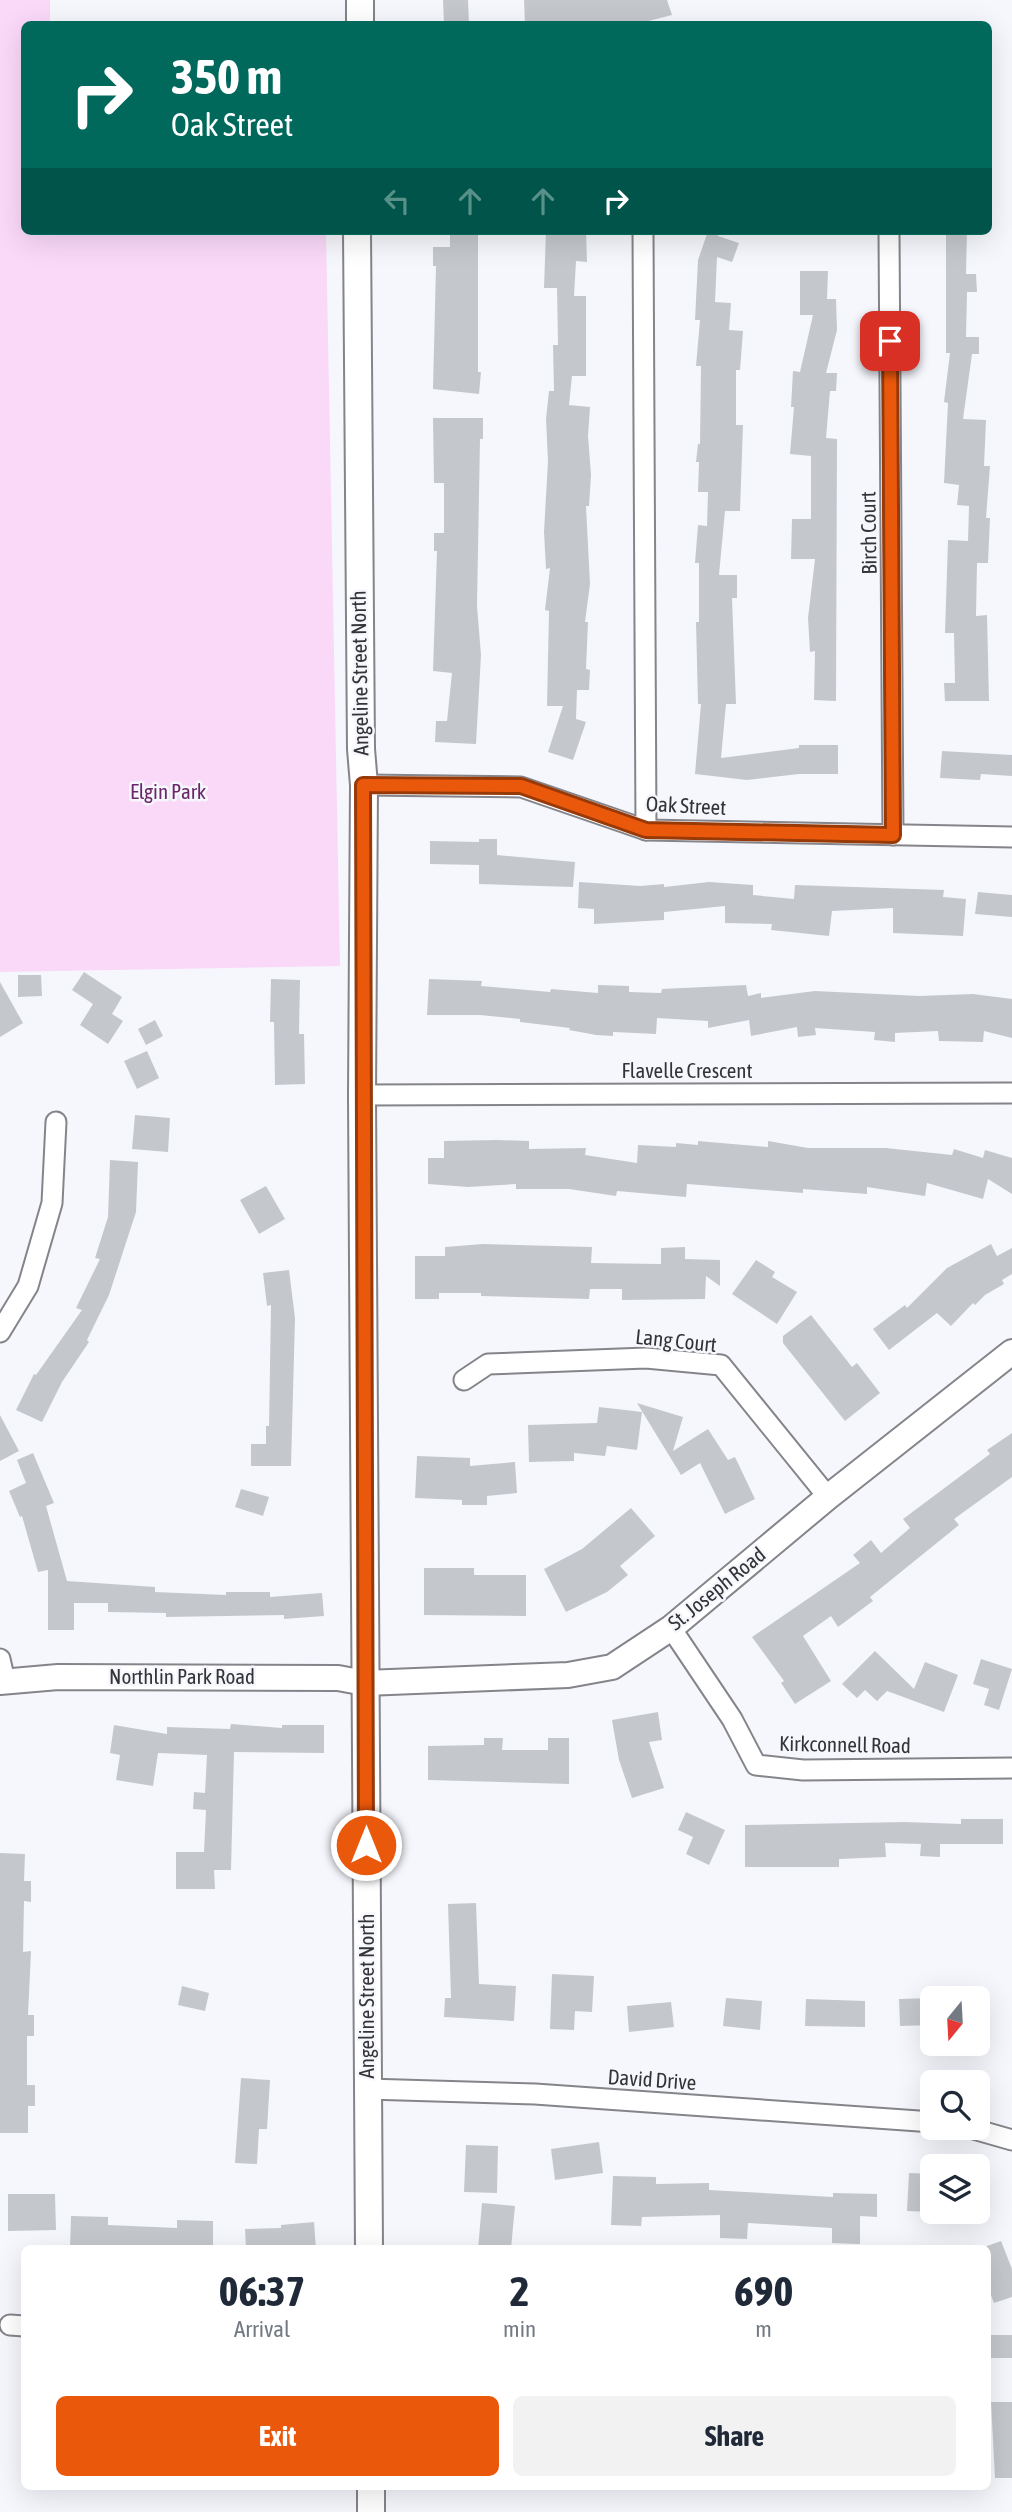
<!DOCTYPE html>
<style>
body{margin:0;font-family:"Asap Condensed",sans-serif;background:#f2f2f3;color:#1f2937;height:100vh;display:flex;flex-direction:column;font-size:26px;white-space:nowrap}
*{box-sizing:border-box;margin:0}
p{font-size:23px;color:#747a83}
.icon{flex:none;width:38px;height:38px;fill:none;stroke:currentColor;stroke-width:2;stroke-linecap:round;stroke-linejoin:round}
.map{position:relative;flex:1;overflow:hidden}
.drawer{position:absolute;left:21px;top:2245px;width:970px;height:245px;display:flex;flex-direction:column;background:#fff;border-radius:10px;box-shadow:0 7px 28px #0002}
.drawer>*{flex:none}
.hud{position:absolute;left:21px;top:21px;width:971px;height:214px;border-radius:10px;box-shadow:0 7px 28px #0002;background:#00695c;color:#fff;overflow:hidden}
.needle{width:46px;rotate:198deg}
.buttons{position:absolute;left:920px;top:1986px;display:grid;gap:14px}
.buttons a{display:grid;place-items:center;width:70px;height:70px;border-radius:10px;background:#fff;box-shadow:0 7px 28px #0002;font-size:35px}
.pin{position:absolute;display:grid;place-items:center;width:60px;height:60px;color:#fff;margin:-30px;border-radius:14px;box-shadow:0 4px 10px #0006}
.me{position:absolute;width:77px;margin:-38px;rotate:0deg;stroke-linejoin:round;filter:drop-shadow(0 0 5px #0008)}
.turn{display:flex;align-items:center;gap:24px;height:147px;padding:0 35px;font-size:32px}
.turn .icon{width:91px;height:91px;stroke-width:2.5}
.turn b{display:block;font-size:49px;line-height:60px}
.lanes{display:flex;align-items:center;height:66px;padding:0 35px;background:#0003;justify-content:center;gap:35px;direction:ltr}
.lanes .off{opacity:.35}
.eta{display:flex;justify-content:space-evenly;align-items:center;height:119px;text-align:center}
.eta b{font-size:42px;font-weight:700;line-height:49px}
.action{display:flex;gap:14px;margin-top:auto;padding:14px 35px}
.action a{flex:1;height:80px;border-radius:10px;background:#ea580c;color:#fff;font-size:28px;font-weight:700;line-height:80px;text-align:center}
.action a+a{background:#f2f2f3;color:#1f2937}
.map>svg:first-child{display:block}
.green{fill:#fad9f8}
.building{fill:#c4c8cd}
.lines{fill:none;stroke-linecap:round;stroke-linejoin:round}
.minor-casing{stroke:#84848a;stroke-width:23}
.tertiary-casing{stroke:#84848a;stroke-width:28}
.secondary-casing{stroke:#84848a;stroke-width:30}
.minor{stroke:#fff;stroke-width:19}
.tertiary{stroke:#fff;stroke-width:24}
.secondary{stroke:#fff;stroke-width:26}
.route-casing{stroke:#983908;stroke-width:18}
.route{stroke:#ea580c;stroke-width:12}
.labels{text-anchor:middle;stroke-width:5;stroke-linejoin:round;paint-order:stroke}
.street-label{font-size:21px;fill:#343436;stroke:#f6f7fd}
.park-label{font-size:21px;fill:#6a2669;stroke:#f6f7fd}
</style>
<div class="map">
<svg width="1012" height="2512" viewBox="0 0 1012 2512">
<rect width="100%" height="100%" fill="#f6f7fd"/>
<polygon class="green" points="0,0 50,0 50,24 24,24 24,231 326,231 340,966 0,972"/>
<g class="building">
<polygon points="443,0 468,0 469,24 444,24"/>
<polygon points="524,0 667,0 672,15 637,24 525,24"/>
<polygon points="450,231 478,231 478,372 481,372 479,394 433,389 436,266 433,266 433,247 450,247"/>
<polygon points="546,231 586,231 587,262 576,261 574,296 586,296 586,376 572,376 569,405 590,407 588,436 591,475 589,506 586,506 590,584 585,622 588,622 586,669 590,670 589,690 577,690 576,719 586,722 573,760 548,752 563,706 547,706 549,611 545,610 550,568 546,569 544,532 548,461 546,419 549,391 554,391 553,345 558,345 557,288 544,288"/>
<polygon points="708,231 718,231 718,236 739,243 732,262 717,257 715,302 731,303 729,330 743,331 740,370 736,370 736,425 743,425 740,511 725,511 719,575 737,575 737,598 732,598 736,704 726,704 721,758 799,748 799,745 838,745 838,774 799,774 747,780 695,774 701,704 698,704 696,622 699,622 699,563 695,563 698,525 707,526 708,492 698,492 699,462 696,462 698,444 700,444 701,366 696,366 700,320 695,320 698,260"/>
<polygon points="946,231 967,231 966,274 976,274 977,292 967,292 966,337 979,337 979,354 972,354 963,419 986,420 984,466 990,466 986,518 990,518 988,563 977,563 976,616 987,615 989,701 945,701 944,683 955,683 954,633 945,633 948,540 968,541 969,506 957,505 959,485 944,483 948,403 944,402 950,353 946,353"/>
<polygon points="800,271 828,271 827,299 836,299 837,330 826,373 837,373 836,391 830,391 826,438 837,439 836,701 814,700 815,651 810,652 808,618 815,559 791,559 792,519 811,519 811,456 790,454 794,407 791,407 793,371 800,372 813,315 800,315"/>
<polygon points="433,418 483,418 483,439 480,439 477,606 481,655 476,744 435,742 436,721 447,721 452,673 433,671 437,551 434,551 434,533 444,533 444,483 434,483"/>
<polygon points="942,751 1012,755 1012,776 981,774 980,780 940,778"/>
<polygon points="479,839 497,839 497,855 575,862 573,887 479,884 479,865 430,864 430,841 479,842"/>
<polygon points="579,882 640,886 664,884 664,887 709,882 753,885 753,895 794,899 795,885 944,890 943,897 966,899 963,936 893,933 893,908 832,911 829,936 771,930 772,924 725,923 725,906 664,912 664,920 594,924 594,909 578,908"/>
<polygon points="978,892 1012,895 1012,917 975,914"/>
<polygon points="84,972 122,997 112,1014 123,1021 108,1044 80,1025 93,1004 72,990"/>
<polygon points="18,975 41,975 42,996 18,997"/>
<polygon points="271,979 300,980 299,1034 304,1034 305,1084 275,1085 274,1022 270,1022"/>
<polygon points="429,979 482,981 481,986 550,992 551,989 598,993 598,985 629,986 629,992 661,993 662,989 746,985 748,996 761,993 761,998 815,991 920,996 973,994 1012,999 1012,1038 984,1031 983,1042 939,1041 938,1031 895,1033 895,1042 874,1040 875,1032 815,1028 816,1035 798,1037 797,1027 751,1036 749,1020 708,1028 708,1021 657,1018 656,1034 613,1032 613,1036 596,1035 569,1030 570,1028 520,1022 520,1019 480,1015 427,1015"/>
<polygon points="0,982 23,1023 0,1037"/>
<polygon points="155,1020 163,1036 146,1045 138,1029"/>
<polygon points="147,1051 159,1078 137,1089 124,1061"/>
<polygon points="135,1115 170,1118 168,1152 132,1149"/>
<polygon points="497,1140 529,1141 529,1149 586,1148 585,1155 637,1163 638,1145 676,1147 676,1143 698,1145 698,1141 768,1147 768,1141 808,1148 886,1148 952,1155 954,1149 983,1158 985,1150 1012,1158 1012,1194 988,1179 983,1199 927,1183 925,1196 867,1187 867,1194 803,1189 803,1193 687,1184 686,1197 617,1191 616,1196 569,1189 516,1189 516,1184 468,1187 428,1184 428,1158 444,1158 444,1141"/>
<polygon points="110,1160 138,1162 136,1212 109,1295 87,1340 89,1342 62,1382 42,1422 16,1410 34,1374 36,1375 82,1310 76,1308 100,1259 95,1258 108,1217"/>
<polygon points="266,1186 285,1219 259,1234 240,1200"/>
<polygon points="483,1244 592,1247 591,1263 661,1264 661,1248 685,1247 685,1259 720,1260 720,1286 706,1276 705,1299 622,1300 622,1289 590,1289 589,1299 481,1296 481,1293 439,1293 439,1299 415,1299 415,1256 445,1256 445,1247"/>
<polygon points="991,1244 997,1256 1012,1248 1012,1274 1002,1280 1004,1284 985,1295 975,1305 973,1303 951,1326 937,1313 889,1350 873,1329 905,1305 907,1308 947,1268"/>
<polygon points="756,1260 775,1272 772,1277 797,1292 777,1324 732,1294"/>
<polygon points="289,1270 295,1318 291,1466 251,1466 251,1444 266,1444 266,1426 269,1426 271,1305 267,1306 263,1273"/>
<polygon points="811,1315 852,1367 857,1363 880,1393 845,1421 783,1343 783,1336"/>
<polygon points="637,1403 683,1417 673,1451 708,1429 728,1460 735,1457 755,1499 725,1514 700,1463 681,1475"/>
<polygon points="599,1407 642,1412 637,1450 607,1446 605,1456 574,1453 574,1461 529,1462 528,1425 597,1423"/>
<polygon points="0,1415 19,1451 0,1461"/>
<polygon points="1012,1433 1012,1477 954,1519 959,1525 870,1597 873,1601 838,1627 831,1616 803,1636 831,1681 795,1704 781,1683 784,1681 752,1637 860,1563 853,1555 871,1540 881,1553 910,1528 903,1519 990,1454 987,1450"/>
<polygon points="33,1453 54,1503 46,1506 67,1581 155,1587 155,1592 226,1595 226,1592 270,1592 270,1597 322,1593 324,1616 284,1619 284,1615 166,1617 166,1613 108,1612 108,1603 74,1603 74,1630 48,1630 48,1570 38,1572 22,1516 20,1517 9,1491 26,1483 17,1460"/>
<polygon points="417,1456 470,1458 470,1466 515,1462 517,1493 487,1496 487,1505 462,1505 462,1500 415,1498"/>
<polygon points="241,1489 269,1497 263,1516 235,1507"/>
<polygon points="631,1508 655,1536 620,1566 628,1575 607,1592 566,1612 544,1569 582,1549"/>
<polygon points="424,1568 474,1568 474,1575 526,1575 526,1616 424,1615"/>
<polygon points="875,1651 914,1689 925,1662 958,1675 944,1712 887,1691 877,1701 865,1690 857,1698 842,1684"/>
<polygon points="981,1659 1012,1669 999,1710 984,1705 989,1689 973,1684"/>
<polygon points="658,1712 662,1740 649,1742 664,1788 632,1798 619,1760 612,1720"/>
<polygon points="231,1724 282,1728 282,1725 324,1725 324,1753 234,1752 231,1870 214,1870 215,1889 176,1889 176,1852 204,1852 206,1810 193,1809 194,1792 205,1793 207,1755 158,1753 153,1786 116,1780 120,1755 110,1753 114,1725 167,1734 167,1727 230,1729"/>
<polygon points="484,1738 503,1738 502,1750 548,1750 548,1738 569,1738 569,1784 428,1780 428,1746 484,1745"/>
<polygon points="686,1812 725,1830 709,1865 686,1854 693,1837 678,1830"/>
<polygon points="961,1819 1003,1819 1003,1844 940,1844 940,1857 920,1856 921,1844 885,1843 886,1857 839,1859 839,1867 745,1867 745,1825 905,1822 961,1824"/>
<polygon points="0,1853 25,1854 24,1881 31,1881 31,1902 24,1901 23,1952 31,1951 28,2015 34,2015 34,2036 27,2036 27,2085 35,2085 35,2106 28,2106 28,2133 0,2133"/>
<polygon points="476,1903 479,1984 516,1986 514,2021 444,2017 445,1998 451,1998 448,1904"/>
<polygon points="552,1974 594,1976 592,2012 575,2011 574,2030 550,2029"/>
<polygon points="182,1986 209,1993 205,2011 178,2005"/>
<polygon points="726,1998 762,2001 760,2030 723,2026"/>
<polygon points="933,1998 933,2025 900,2026 899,1999"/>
<polygon points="806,1999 865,2001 865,2027 805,2026"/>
<polygon points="671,2002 674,2027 629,2032 627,2006"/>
<polygon points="241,2078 270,2080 267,2129 259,2129 257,2164 235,2163"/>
<polygon points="599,2142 603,2173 555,2180 551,2149"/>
<polygon points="466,2145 498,2146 497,2193 464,2192"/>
<polygon points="909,2173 933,2174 933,2212 907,2211"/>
<polygon points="613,2176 656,2177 656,2184 709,2183 709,2190 833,2197 833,2193 877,2194 877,2217 860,2216 860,2244 832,2243 832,2228 748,2223 747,2239 720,2238 720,2215 642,2217 641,2226 611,2225"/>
<polygon points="8,2194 55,2194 56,2230 8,2231"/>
<polygon points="482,2203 515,2206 511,2249 478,2249"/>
<polygon points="71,2216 108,2217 108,2225 177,2228 177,2220 213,2221 213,2249 70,2249"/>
<polygon points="314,2222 316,2249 246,2249 245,2229 281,2228 281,2225"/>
<polygon points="1001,2241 1012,2269 1012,2297 994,2303 987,2285 987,2246"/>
<rect x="988" y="2335" width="24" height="23"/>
<polygon points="991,2402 1012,2402 1012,2478 995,2478"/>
</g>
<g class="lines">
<g class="minor-casing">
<g id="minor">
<polyline points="643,231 646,830"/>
<polyline points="889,231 893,835"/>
<polyline points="364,785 521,787 646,830 1012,837"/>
<polyline points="362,1095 1012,1093"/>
<polyline points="0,1332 28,1286 52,1203 56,1122"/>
<polyline points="464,1380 488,1364 646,1358 721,1365 828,1497"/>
<polyline points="671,1628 732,1719 756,1765 803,1770 1012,1768"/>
<polyline points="0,1659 5,1681"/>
<polyline points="367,2089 535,2094 933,2122"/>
<polyline points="970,2128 1012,2140"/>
<polyline points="10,2325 24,2326"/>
</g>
</g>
<g class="tertiary-casing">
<polyline id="tertiary" points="0,1682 58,1677 338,1678 365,1683 568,1675 612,1667 671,1628 828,1497 1012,1352"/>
</g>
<g class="secondary-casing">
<g id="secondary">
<polyline points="360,24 360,0"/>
<polyline points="357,231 361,749 364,785 362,1095 369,2249"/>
<polyline points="371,2487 371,2512"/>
</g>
</g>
<use href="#minor" class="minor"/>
<use href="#tertiary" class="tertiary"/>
<use href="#secondary" class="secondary"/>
</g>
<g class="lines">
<g class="route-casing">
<polyline id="route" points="366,1845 363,785 521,786 646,830 893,835 890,341"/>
</g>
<use href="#route" class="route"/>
</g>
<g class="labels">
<g class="street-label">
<text transform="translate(869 533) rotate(-91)" y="7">Birch Court</text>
<text transform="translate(360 673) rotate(-91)" y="7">Angeline Street North</text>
<text transform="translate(686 806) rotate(3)" y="7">Oak Street</text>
<text x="687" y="1078">Flavelle Crescent</text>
<text transform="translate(676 1341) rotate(6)" y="7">Lang Court</text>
<text transform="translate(717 1589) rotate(-39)" y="7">St. Joseph Road</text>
<text x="182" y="1684">Northlin Park Road</text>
<text transform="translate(845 1745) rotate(1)" y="7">Kirkconnell Road</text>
<text transform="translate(367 1996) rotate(-90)" y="7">Angeline Street North</text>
<text transform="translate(652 2080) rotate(4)" y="7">David Drive</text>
</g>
<g class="park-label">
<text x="168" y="799">Elgin Park</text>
</g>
</g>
</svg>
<div class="buttons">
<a><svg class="needle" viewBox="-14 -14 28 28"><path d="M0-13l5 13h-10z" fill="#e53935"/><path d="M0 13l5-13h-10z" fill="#747a83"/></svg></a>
<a><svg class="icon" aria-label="search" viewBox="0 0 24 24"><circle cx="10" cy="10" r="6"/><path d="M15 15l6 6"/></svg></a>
<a><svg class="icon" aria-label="layers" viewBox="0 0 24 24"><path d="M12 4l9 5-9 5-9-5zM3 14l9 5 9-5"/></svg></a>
</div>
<div class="pin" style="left:890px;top:341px;background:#d93025"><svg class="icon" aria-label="arrive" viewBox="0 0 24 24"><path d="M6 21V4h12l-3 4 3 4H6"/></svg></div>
<svg class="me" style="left:366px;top:1845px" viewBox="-20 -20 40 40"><circle r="17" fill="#ea580c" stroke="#fff" stroke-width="3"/><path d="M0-11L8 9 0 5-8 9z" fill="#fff"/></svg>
<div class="hud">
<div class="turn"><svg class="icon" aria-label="right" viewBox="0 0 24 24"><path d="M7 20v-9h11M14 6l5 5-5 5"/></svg><div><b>350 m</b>Oak Street</div></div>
<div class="lanes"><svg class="icon off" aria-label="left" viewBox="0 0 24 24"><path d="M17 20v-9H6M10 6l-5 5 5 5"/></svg><svg class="icon off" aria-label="ahead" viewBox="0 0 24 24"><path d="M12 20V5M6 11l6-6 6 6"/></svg><svg class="icon off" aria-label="ahead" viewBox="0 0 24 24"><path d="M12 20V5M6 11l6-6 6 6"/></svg><svg class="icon" aria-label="right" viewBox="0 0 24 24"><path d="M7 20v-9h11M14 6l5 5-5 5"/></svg></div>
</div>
<section class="drawer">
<div class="eta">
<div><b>06:37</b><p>Arrival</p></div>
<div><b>2</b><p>min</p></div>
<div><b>690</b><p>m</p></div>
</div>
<div class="action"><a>Exit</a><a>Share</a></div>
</section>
</div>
